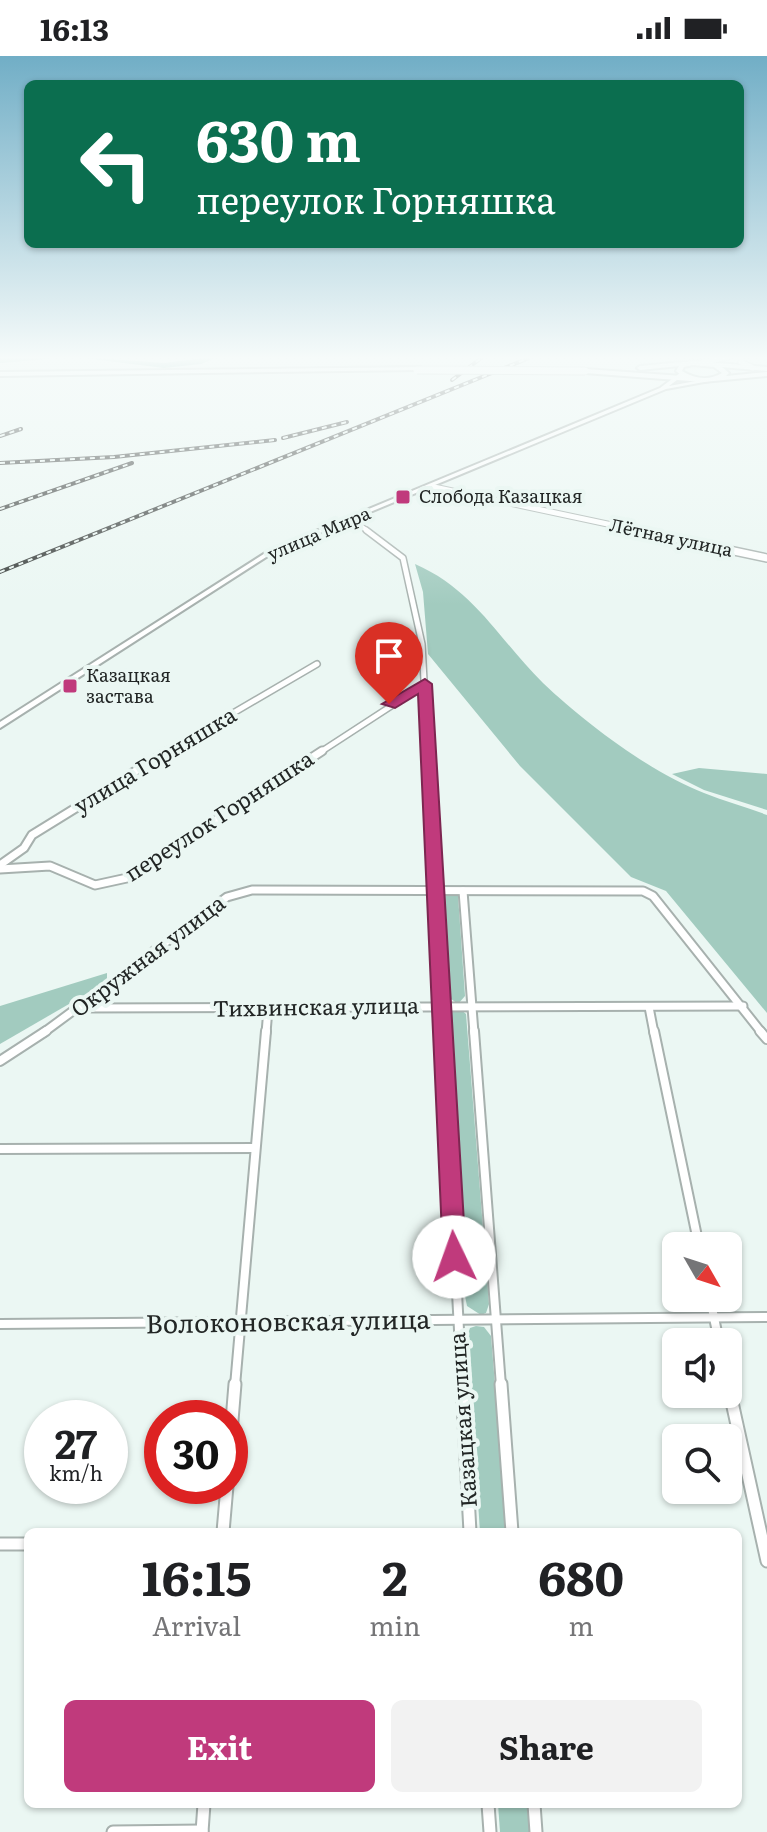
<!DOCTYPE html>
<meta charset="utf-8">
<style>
body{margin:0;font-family:Literata,serif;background:#f2f2f2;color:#202124;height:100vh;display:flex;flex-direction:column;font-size:30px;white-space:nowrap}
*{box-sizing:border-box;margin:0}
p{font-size:26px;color:#757577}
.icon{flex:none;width:44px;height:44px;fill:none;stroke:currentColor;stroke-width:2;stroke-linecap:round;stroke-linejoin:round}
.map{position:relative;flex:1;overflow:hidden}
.details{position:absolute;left:24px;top:1472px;width:718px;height:280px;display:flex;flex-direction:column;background:#fff;border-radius:12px;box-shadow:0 2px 6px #0004}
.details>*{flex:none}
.hud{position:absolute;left:24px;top:24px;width:720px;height:168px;border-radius:12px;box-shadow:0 2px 6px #0004;background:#0b6e4f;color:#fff;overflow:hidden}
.needle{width:52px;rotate:129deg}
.buttons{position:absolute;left:662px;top:1176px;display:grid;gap:16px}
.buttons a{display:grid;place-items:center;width:80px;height:80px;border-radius:12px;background:#fff;box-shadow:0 2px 6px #0004;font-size:40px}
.speed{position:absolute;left:24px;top:1344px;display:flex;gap:16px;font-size:40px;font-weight:700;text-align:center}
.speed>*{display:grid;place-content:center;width:104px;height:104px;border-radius:50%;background:#fff;box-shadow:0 2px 6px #0004;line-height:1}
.speed small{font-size:20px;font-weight:400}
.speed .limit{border:12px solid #d22;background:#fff;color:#111}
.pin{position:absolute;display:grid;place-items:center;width:68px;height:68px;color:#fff;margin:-82px -34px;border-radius:50% 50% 50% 0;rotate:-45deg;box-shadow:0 0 8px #0007}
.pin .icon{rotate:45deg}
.me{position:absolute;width:88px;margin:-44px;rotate:357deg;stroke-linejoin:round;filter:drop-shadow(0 0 6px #0008)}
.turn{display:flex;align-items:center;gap:28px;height:168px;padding:0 40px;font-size:36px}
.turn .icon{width:104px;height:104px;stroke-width:2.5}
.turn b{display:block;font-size:56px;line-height:68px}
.eta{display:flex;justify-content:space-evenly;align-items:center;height:136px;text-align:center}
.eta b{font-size:48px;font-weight:700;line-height:56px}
.action{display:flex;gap:16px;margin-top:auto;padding:16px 40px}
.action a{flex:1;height:92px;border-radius:12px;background:#c03a7c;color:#fff;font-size:32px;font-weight:700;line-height:92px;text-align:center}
.action a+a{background:#f2f2f2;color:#202124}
.status{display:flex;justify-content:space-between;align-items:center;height:56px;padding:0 40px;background:#fff;direction:ltr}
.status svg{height:22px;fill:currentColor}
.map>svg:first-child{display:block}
.green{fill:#a2cbbf}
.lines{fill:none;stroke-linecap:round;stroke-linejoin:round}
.river{fill:#5fa592;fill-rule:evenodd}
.minor-far4-casing{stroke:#a7b1ae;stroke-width:6}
.minor-far3-casing{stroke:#a7b1ae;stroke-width:8}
.minor-far2-casing{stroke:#a7b1ae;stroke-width:11}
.minor-far1-casing{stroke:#a7b1ae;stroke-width:12}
.minor-casing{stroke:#a7b1ae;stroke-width:15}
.tertiary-far1-casing{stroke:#a7b1ae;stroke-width:7}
.tertiary-casing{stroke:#a7b1ae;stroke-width:10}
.secondary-casing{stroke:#a7b1ae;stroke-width:4}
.primary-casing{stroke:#a7b1ae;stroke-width:4}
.minor-far4{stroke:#fff;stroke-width:4}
.minor-far3{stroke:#fff;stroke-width:5}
.minor-far2{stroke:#fff;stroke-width:7}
.minor-far1{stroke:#fff;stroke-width:8}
.minor{stroke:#fff;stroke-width:11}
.tertiary-far1{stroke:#fff;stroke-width:5}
.tertiary{stroke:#fff;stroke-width:7}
.secondary{fill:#fff;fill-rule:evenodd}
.primary{fill:#fff;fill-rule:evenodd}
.rail-casing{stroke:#3b403e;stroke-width:4}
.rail{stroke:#ebf7f3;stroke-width:2;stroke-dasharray:5;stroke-linecap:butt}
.primary-bridge-casing{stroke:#a7b1ae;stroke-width:9;stroke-linecap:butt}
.primary-bridge{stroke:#fff;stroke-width:7}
.route{fill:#c03a7c;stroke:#7d2651;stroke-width:2}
.poi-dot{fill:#c03a7c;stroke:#ebf7f3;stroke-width:3}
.labels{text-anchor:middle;stroke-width:8;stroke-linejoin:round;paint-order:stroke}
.far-poi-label{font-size:18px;fill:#222625;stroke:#ebf7f3;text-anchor:start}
.far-street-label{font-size:18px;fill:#222625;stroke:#ebf7f3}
.street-label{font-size:22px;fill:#222625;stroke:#ebf7f3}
.near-street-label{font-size:26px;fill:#222625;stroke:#ebf7f3}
</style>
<div class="status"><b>16:13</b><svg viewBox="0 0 49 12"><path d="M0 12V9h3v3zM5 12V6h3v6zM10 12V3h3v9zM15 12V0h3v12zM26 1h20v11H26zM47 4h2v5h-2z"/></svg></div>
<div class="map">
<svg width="767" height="1776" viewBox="0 0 767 1776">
<rect width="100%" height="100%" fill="#ebf7f3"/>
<g class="green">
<path d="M415,508c60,26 84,76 128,119 42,40 107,89 161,110 20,8 42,14 63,22v198l-101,-122 -35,-14 -111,-111 -92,-112 -5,-62z"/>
<polygon points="699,712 767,718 767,754 704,734 672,718"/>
<polygon points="447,836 458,840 465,940 458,948 447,940 443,844"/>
<polygon points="107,917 107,926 0,988 0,950"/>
<polygon points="460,953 466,958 489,1248 486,1257 481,1259 467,1250 465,1240 449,961 451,955"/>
<polygon points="476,1270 484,1271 491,1280 507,1476 480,1476 467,1281 470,1272"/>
<polygon points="498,1748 528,1748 531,1776 500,1776"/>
</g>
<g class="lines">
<g class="river">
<polygon points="52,300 48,303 0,307 0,301"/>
<polygon points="68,300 164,307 220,300 201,308 164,312"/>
</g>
<g class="minor-far4-casing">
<polyline id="minor-far4" points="352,463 369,476"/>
</g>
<g class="minor-far3-casing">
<g id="minor-far3">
<polyline points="366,474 403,502 422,588 428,697"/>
<polyline points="165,697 317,608"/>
<polyline points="319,697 425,628"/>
</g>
</g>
<g class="minor-far2-casing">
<g id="minor-far2">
<polyline points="428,695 443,977"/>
<polyline points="0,809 24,792 32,779 168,695"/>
<polyline points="0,813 50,810 95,829 127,822 322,695"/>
<polyline points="463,835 474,977"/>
<polyline points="649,951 654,977"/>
<polyline points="82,952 743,950"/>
<polyline points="43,977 227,841 252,834 643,835 653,840 762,977"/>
<polyline points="266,977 268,953"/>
</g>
</g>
<g class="minor-far1-casing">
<g id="minor-far1">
<polyline points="443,975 462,1330"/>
<polyline points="474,975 501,1330"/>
<polyline points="654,975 699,1190"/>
<polyline points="760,975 767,983"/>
<polyline points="0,1005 46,975"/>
<polyline points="0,1093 254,1092"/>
<polyline points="710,1242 719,1286"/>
<polyline points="0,1268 767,1261"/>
<polyline points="728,1327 729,1330"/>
<polyline points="235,1330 266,975"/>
</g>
</g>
<g class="minor-casing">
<g id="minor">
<polyline points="462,1328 470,1476"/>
<polyline points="501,1328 512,1476"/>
<polyline points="728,1328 767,1505"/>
<polyline points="230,1389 235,1328"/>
<polyline points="223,1476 227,1430"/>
<polyline points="0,1488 28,1488"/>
<polyline points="488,1748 490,1776"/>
<polyline points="534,1748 536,1776"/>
<polyline points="113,1776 202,1775"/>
<polyline points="202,1776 204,1748"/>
</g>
</g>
<g class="tertiary-far1-casing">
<g id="tertiary-far1">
<polyline points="742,300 741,306 753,312"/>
<polyline points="701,307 731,300"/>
<polyline points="434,431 645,476"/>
</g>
</g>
<g class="tertiary-casing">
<polyline id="tertiary" points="635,474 767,502"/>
</g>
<g class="secondary-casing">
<polygon id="secondary" points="680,317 685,318 669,330 712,322 715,324 666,333 274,496 0,672 0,666 270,494 660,332"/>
</g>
<g class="primary-casing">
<g id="primary">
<path d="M693,305l74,6v4l-45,-4 7,6 -3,3 41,-4v4l-64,6 -118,-9 -3,-2 3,-2 97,7 -6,-5 3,-5 -39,4 -3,-2 3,-2zM693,309l21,2 8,6c-13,8 -27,6 -40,-2l2,-4z"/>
<polygon points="420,311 420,313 418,314 0,320 0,316"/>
</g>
</g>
<use href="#minor-far4" class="minor-far4"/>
<use href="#minor-far3" class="minor-far3"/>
<use href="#minor-far2" class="minor-far2"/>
<use href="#minor-far1" class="minor-far1"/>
<use href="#minor" class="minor"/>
<use href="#tertiary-far1" class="tertiary-far1"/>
<use href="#tertiary" class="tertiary"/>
<use href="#secondary" class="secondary"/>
<use href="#primary" class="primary"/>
<g class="rail-casing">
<g id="rail">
<polyline points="452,324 484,300"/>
<polyline points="0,380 21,373"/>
<polyline points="283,382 347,366"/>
<polyline points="0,407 114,401 275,384"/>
<polyline points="0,453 132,407"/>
<polyline points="0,516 534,300"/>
</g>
</g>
<use href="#rail" class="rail"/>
<g class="primary-bridge-casing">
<polyline id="primary-bridge" points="417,314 585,315"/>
</g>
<use href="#primary-bridge" class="primary-bridge"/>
</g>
<linearGradient id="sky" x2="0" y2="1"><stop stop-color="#71aec6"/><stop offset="0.55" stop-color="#f6fbfa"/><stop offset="1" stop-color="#f6fbfa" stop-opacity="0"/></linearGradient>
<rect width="767" height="549" fill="url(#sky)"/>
<polygon class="route" points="425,623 432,628 466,1201 462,1208 454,1211 446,1208 443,1201 418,638 395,652 382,648"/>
<g class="poi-dot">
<rect x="395" y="433" width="16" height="16" rx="4"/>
<rect x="62" y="622" width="16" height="16" rx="4"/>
</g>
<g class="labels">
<g class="far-poi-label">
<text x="419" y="447">Слобода Казацкая</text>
<text x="86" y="626">Казацкая<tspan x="86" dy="21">застава</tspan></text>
</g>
<g class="far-street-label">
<text transform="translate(319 478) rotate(-23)" y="6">улица Мира</text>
<text transform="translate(671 482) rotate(12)" y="6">Лётная улица</text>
</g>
<g class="street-label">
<text transform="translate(155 704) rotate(-31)" y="8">улица Горняшка</text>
<text transform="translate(219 760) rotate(-33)" y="8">переулок Горняшка</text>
<text transform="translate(148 900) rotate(-37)" y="8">Окружная улица</text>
<text transform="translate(316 951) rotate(-1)" y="8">Тихвинская улица</text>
<text transform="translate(463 1364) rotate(-94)" y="8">Казацкая улица</text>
</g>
<g class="near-street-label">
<text transform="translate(288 1266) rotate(-1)" y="9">Волоконовская улица</text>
</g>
</g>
</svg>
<div class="buttons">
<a><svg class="needle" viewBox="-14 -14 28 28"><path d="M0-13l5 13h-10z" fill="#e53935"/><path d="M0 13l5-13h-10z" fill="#757577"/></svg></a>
<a><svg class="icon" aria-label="sound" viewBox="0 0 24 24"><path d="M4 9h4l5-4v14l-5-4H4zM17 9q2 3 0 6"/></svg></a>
<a><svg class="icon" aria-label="search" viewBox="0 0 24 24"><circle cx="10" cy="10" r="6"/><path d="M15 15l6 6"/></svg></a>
</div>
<div class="speed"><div>27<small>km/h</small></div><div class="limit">30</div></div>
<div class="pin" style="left:389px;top:648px;background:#d93025"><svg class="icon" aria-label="arrive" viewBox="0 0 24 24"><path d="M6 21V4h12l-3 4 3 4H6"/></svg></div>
<svg class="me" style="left:454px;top:1201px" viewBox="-20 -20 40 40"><circle r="19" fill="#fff"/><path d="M0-13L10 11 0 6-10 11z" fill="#c03a7c"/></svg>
<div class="hud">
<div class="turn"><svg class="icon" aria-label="left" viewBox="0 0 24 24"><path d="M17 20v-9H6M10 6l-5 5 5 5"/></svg><div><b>630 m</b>переулок Горняшка</div></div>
</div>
<section class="details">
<div class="eta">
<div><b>16:15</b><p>Arrival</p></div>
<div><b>2</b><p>min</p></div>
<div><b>680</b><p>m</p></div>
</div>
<div class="action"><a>Exit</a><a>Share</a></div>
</section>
</div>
